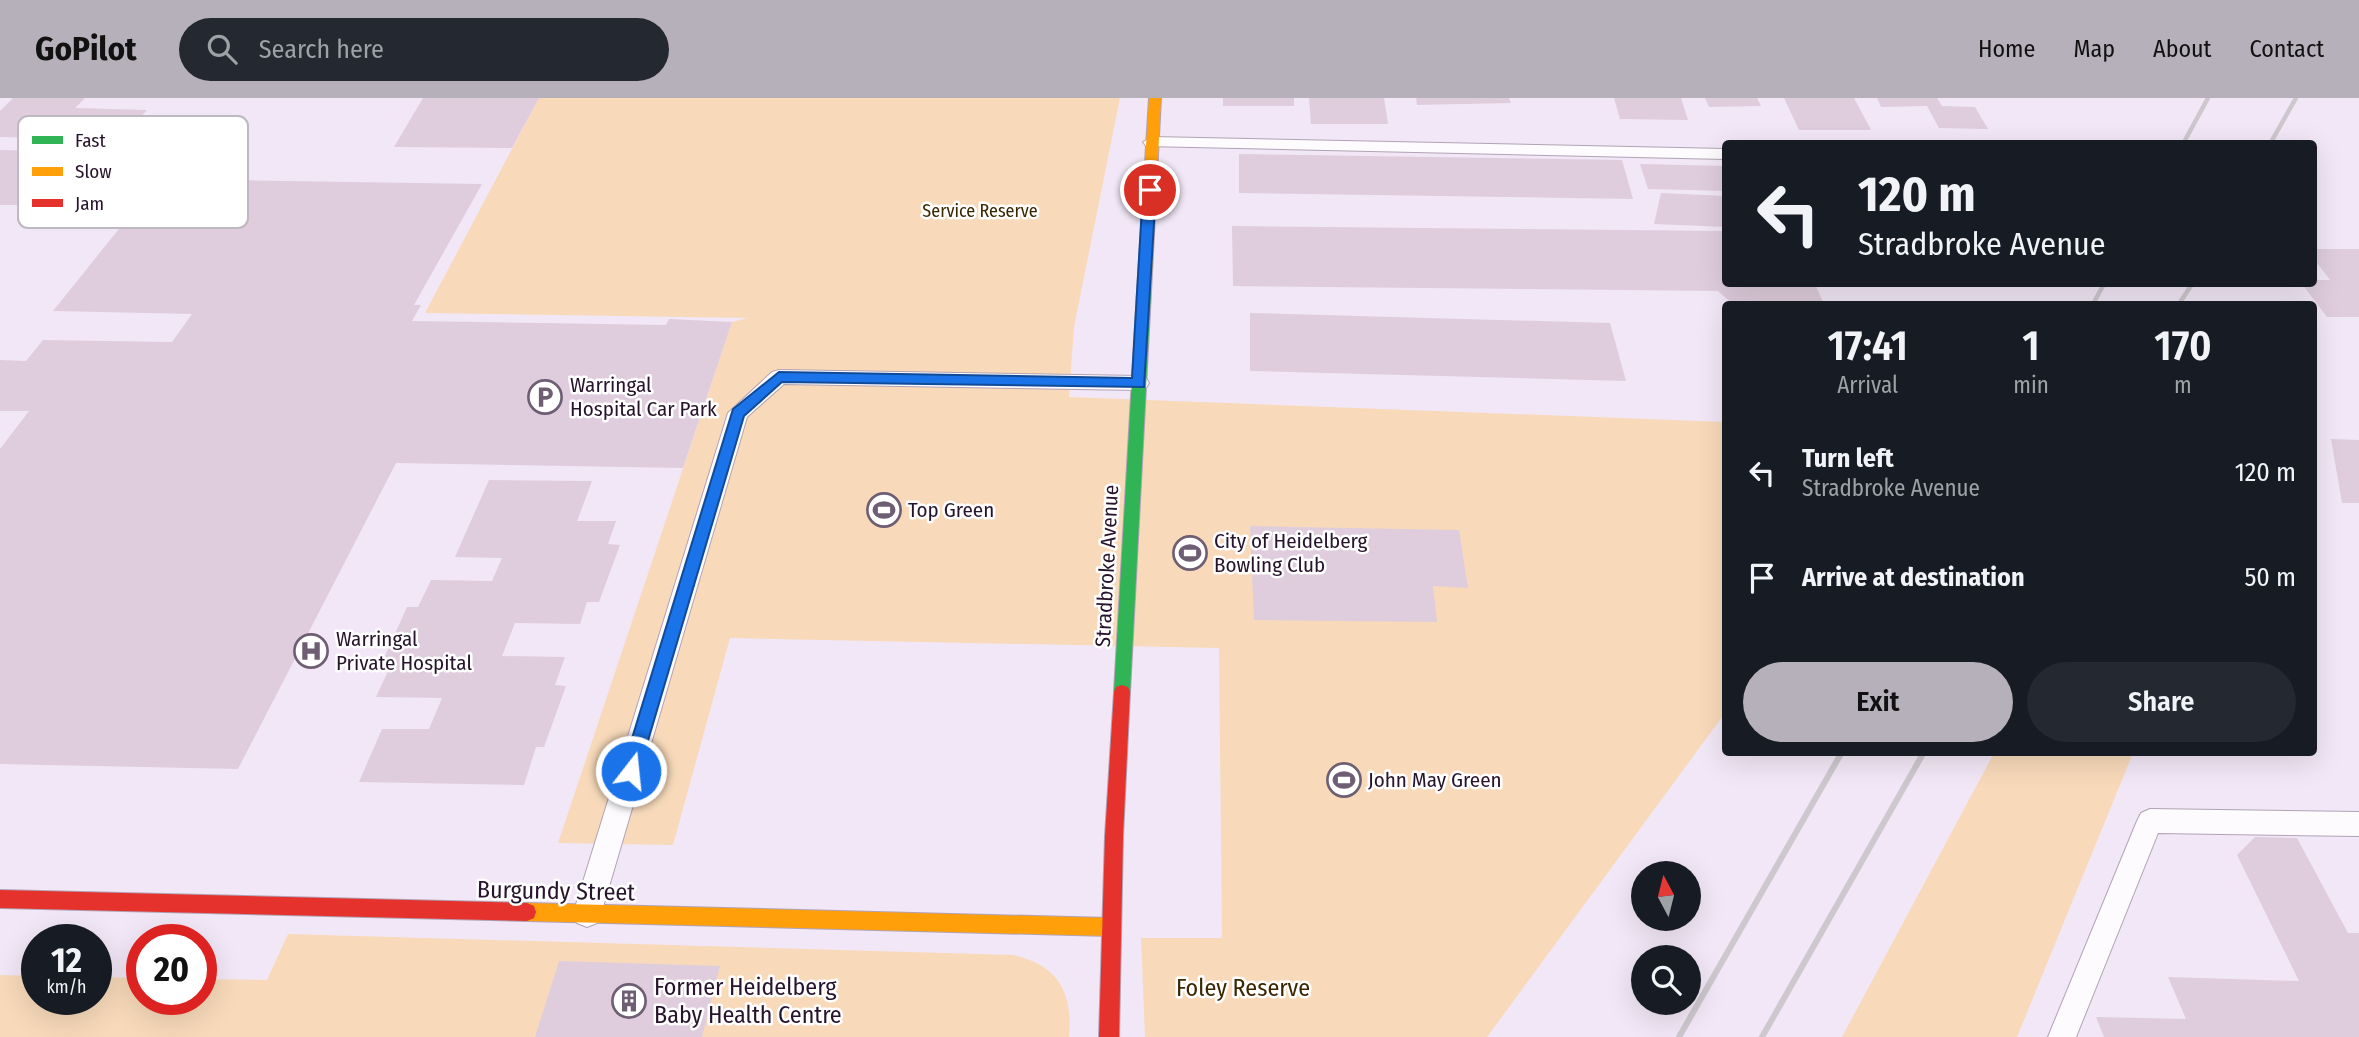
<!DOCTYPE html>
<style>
body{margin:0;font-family:"Fira Sans Condensed",sans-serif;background:#242831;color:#f1f3f6;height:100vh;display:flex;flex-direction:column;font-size:26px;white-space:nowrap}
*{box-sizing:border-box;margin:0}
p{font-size:23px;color:#9ea1a6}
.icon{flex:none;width:38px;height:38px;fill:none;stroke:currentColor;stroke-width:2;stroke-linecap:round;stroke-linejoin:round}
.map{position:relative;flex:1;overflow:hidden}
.panel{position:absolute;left:1722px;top:203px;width:595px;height:455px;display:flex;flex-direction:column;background:#171b24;border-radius:7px;box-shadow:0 7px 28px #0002}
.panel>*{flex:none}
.top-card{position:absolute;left:1722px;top:42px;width:595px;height:147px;border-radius:7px;box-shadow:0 7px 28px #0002;background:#171b24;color:#f1f3f6;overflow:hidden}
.needle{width:46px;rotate:353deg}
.tools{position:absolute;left:1631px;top:763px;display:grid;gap:14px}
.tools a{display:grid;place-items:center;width:70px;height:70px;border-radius:50%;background:#171b24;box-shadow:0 7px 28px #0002;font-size:35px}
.speed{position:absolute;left:21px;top:826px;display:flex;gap:14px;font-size:35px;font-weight:700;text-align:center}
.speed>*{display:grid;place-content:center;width:91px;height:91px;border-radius:50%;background:#171b24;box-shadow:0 7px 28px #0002;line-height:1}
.speed small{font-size:18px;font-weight:400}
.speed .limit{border:10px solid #d22;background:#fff;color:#111}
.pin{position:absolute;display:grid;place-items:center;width:60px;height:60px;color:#fff;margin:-30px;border:4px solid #fff;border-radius:50%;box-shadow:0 2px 7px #0007}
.me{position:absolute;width:77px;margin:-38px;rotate:16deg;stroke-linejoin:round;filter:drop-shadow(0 0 5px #0008)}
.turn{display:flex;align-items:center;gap:24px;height:147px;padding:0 21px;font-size:32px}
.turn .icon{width:91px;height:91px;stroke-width:2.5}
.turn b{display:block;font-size:49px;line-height:60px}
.eta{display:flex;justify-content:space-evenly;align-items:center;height:119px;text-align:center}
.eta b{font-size:42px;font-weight:600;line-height:49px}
.primary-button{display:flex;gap:14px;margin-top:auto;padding:14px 21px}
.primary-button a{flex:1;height:80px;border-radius:42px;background:#b6b0bb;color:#111;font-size:28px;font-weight:600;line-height:80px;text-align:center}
.primary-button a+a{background:#242831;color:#f1f3f6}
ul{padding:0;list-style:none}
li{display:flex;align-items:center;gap:21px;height:105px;padding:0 21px}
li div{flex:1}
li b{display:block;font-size:26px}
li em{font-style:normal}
header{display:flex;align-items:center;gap:42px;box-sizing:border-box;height:98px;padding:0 35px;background:#b6b0bb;color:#111}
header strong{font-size:33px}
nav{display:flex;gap:38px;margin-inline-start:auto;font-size:24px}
.search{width:490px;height:63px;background:#242831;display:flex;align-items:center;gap:18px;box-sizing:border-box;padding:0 24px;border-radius:38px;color:#9ea1a6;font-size:26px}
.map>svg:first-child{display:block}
.green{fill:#f8daba}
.building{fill:#dfcddd}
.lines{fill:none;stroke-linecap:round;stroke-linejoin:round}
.lane-casing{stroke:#b1a3b5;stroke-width:2}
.fast-casing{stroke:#b1a3b5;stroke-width:2}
.slow-casing{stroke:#b1a3b5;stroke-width:2}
.jam-casing{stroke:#b1a3b5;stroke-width:2}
.lane{fill:#fdfbfe;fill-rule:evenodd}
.fast{fill:#30b455;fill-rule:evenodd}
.slow{fill:#ff9f0a;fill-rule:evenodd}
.jam{fill:#e5322d;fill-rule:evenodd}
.rail-far1{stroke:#ccc8cd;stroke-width:4.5}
.rail{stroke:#ccc8cd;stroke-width:6}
.route{fill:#1a73e8;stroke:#114b97;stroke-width:2}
.labels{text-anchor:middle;stroke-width:5;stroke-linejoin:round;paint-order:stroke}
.far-park-label{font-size:18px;fill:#3a2600;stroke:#fff}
.poi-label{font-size:21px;fill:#27142c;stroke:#fff;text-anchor:start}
.street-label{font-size:21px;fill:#27142c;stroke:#fff}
.near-street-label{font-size:24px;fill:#27142c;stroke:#fff}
.near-poi-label{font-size:24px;fill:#27142c;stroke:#fff;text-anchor:start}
.near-park-label{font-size:24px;fill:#3a2600;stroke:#fff}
.key{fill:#fff;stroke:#beb8c0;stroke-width:2}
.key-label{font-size:19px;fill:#27142c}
</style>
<header>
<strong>GoPilot</strong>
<div class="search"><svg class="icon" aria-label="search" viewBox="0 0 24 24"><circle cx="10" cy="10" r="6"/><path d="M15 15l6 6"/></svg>Search here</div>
<nav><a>Home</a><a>Map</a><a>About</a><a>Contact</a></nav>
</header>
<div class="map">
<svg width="2359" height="939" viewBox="0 0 2359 939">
<rect width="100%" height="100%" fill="#f2e7f6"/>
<g class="green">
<polygon points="539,0 1120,0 1074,229 1069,299 1725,324 1725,615 1487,939 1145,939 1141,840 1222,840 1219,550 730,540 673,747 558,745 732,224 748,220 425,215"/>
<polygon points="1994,655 2133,655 2017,939 1842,939"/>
<path d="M288,836l725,21c46,10 60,38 56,82h-1069v-62l37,1v23h59v-22l46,1v21h59v-20l66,1z"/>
</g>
<g class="building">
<polygon points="13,0 85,0 75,10 147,12 120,42 0,39 0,13"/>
<polygon points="423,0 539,0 512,50 394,49"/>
<rect x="1223" y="0" width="71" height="8"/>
<polygon points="1309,0 1384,0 1388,26 1311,26"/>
<polygon points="1416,0 1509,0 1511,5 1417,7"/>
<polygon points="1614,0 1681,0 1688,22 1620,21"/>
<polygon points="1705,0 1757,0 1761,8 1709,9"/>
<polygon points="1784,0 1854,0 1871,32 1799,32"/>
<polygon points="1877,0 1937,0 1942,8 1975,9 1988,31 1939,30 1927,8 1881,9"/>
<polygon points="0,52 75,53 27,107 0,107"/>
<polygon points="1239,56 1622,62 1633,101 1239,95"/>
<polygon points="1640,66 1726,68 1726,93 1648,91"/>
<polygon points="159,81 482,86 414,207 421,207 412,223 666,227 669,221 732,224 683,370 396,365 238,671 0,666 0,351 29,313 0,313 0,262 26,263 43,242 172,244 192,216 53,213"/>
<polygon points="1661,95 1726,98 1726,129 1654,126"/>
<polygon points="1232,128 1726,133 1726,186 1815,186 1824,206 1733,206 1718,193 1233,188"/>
<polygon points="2314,151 2359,151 2359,219 2327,219 2302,186 2314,186 2314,182 2330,182 2314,161"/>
<polygon points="1250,215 1610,225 1626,283 1250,273"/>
<polygon points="2331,341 2359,342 2359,405 2342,405"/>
<polygon points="489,382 592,383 577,423 616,423 608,446 620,447 599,504 587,504 580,526 515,525 502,558 565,559 555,587 566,588 544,649 536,649 524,687 359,684 382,631 429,631 442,600 376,599 390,569 380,569 407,509 418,509 431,482 492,483 502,460 455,459"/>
<polygon points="1250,428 1459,432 1468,490 1433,488 1437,524 1254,522"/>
<polygon points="2255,739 2297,740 2348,835 2359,835 2359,939 2104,939 2096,919 2186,921 2168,879 2299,883 2237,757"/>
<polygon points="559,863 720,868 702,939 535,939"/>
</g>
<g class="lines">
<g class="lane-casing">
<g id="lane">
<polygon points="1152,39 1726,51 1726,61 1146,48 1143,44"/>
<polygon points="779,272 1139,278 1146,280 1149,285 1146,290 1139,292 784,286 747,319 601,816 597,825 587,829 577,825 573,816 728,315 772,274"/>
<polygon points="2150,711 2359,714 2359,738 2158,735 2076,939 2048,939 2137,723 2141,715"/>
</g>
</g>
<g class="fast-casing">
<polygon id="fast" points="1144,190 1151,194 1130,594 1128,599 1122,601 1116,599 1114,594 1137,194"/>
</g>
<g class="slow-casing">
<g id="slow">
<polygon points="1149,0 1161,0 1151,194 1144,198 1137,194"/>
<polygon points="527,805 1110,820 1117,823 1120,829 1117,835 1110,838 527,823 520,820 518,814 520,808"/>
</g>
</g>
<g class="jam-casing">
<g id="jam">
<polygon points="1122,587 1128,589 1130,594 1123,738 1119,939 1099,939 1105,738 1114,594 1116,589"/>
<polygon points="0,792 527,805 534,808 536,814 534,820 527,823 0,810"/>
</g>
</g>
<use href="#lane" class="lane"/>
<use href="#fast" class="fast"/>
<use href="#slow" class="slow"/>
<use href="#jam" class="jam"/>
<g class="rail-far1">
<polyline points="2183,46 2208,0"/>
<polyline points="2270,46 2296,0"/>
<polyline points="2093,206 2104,186"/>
<polyline points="2179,206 2192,186"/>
</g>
<g class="rail">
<polyline points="1679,939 1842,654"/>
<polyline points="1762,939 1924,654"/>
</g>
</g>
<polygon class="route" points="1150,88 1156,92 1144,289 782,284 744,318 639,673 637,678 631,681 624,678 622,673 733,311 779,274 1132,280 1143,92"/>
<defs>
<g id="parking-ring" transform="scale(1.75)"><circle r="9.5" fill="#fff" stroke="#6e5e73" stroke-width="1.5"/><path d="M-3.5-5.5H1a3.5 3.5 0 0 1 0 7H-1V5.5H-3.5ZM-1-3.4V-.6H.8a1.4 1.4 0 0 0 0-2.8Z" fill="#6e5e73"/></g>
<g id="stadium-ring" transform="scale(1.75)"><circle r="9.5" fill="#fff" stroke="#6e5e73" stroke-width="1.5"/><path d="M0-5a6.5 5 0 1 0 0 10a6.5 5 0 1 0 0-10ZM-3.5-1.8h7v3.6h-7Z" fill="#6e5e73"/></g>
<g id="hospital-ring" transform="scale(1.75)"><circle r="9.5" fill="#fff" stroke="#6e5e73" stroke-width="1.5"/><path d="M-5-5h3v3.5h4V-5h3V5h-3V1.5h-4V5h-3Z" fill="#6e5e73"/></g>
<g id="building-ring" transform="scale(1.75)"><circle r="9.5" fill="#fff" stroke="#6e5e73" stroke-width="1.5"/><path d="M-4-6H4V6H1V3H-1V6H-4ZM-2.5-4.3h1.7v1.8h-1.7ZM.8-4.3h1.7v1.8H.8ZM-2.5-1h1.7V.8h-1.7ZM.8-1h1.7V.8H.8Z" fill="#6e5e73"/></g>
</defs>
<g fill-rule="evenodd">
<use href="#parking-ring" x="545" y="299"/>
<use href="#stadium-ring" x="884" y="412"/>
<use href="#stadium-ring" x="1190" y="455"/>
<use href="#hospital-ring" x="311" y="553"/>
<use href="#stadium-ring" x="1344" y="682"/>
<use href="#building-ring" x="629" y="903"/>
</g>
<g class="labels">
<g class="far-park-label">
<text x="980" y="119">Service Reserve</text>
</g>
<g class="poi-label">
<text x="570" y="294">Warringal<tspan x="570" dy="24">Hospital Car Park</tspan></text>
<text x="908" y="419">Top Green</text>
<text x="1214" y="450">City of Heidelberg<tspan x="1214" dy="24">Bowling Club</tspan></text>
<text x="336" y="548">Warringal<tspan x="336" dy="24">Private Hospital</tspan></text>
<text x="1368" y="689">John May Green</text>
</g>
<g class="street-label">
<text transform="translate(1107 468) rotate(-87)" y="7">Stradbroke Avenue</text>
</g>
<g class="near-street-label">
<text transform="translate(556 793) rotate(1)" y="8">Burgundy Street</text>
</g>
<g class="near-poi-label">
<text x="654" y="897">Former Heidelberg<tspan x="654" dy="28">Baby Health Centre</tspan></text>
</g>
<g class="near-park-label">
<text x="1243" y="898">Foley Reserve</text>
</g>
</g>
<rect x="18" y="18" width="230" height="112" rx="10" class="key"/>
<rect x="32" y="38" width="31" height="8" fill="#30b455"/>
<rect x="32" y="69" width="31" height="9" fill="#ff9f0a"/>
<rect x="32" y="101" width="31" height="8" fill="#e5322d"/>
<g class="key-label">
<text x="75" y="49">Fast</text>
<text x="75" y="80">Slow</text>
<text x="75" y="112">Jam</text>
</g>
</svg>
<div class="tools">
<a><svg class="needle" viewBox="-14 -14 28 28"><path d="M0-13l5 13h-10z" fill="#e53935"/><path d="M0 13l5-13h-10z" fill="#9ea1a6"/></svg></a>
<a><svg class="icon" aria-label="search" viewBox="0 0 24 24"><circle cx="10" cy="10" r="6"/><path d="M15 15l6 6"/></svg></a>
</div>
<div class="speed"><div>12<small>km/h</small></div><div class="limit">20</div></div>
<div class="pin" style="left:1150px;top:92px;background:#d93025"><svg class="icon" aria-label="arrive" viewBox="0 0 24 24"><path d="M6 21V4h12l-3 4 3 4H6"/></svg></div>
<svg class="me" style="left:631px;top:673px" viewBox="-20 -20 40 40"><circle r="17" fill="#1a73e8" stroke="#fff" stroke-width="3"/><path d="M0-11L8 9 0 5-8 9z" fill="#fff"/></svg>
<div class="top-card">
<div class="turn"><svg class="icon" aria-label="left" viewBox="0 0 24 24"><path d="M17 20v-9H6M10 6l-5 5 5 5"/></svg><div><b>120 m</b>Stradbroke Avenue</div></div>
</div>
<section class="panel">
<div class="eta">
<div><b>17:41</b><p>Arrival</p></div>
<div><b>1</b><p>min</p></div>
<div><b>170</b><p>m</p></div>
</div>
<ul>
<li><svg class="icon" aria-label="left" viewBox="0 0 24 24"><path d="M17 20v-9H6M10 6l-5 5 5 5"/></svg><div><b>Turn left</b><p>Stradbroke Avenue</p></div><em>120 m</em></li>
<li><svg class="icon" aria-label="arrive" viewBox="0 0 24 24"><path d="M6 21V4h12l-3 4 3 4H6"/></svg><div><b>Arrive at destination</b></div><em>50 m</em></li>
</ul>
<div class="primary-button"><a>Exit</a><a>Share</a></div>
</section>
</div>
